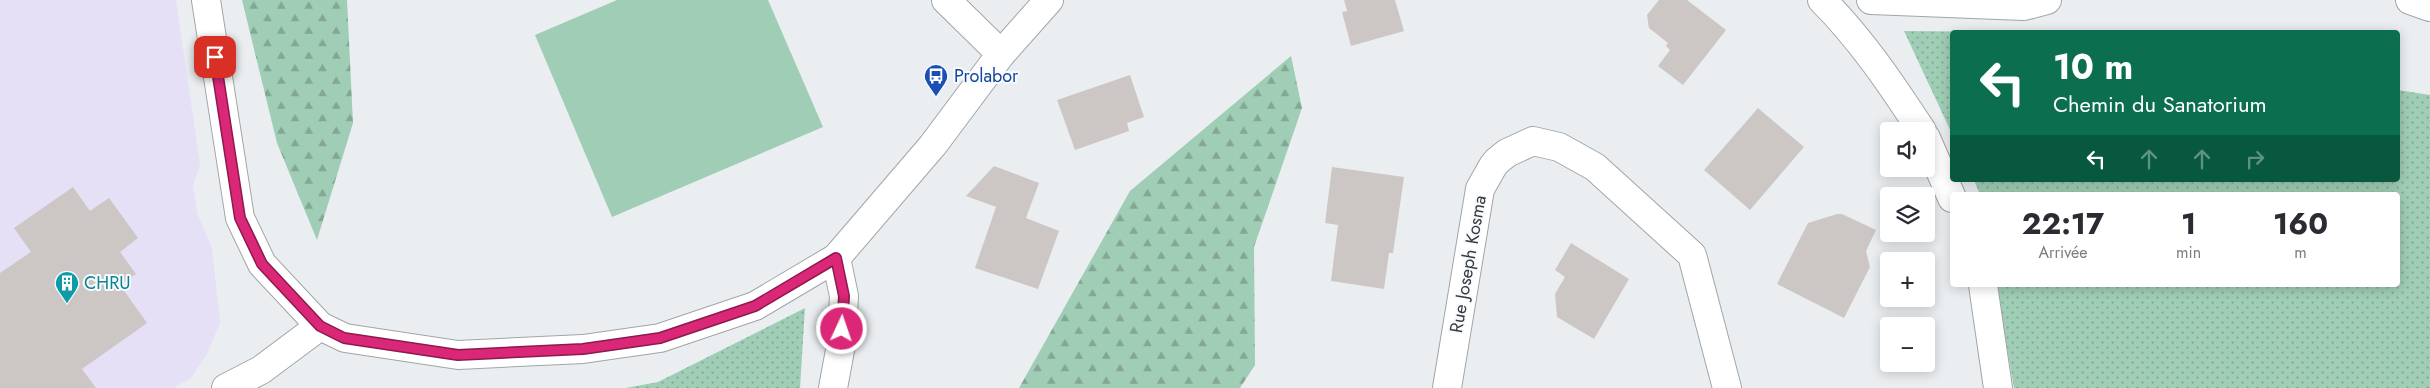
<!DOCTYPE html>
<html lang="fr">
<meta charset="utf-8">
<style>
body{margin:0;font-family:Jost,sans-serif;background:#f7f7f7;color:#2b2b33;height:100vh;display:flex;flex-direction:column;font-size:19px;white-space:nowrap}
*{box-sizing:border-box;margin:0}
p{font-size:16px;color:#7c7c81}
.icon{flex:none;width:28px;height:28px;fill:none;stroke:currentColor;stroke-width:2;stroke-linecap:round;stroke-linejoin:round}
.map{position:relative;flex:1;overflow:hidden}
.details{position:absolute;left:1950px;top:192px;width:450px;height:95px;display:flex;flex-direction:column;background:#fff;border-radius:5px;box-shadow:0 2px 12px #0003}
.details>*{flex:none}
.hud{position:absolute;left:1950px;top:30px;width:450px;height:152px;border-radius:5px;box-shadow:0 2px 12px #0003;background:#0b6e4f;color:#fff;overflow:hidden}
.controls{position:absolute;left:1880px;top:122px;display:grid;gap:10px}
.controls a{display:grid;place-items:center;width:55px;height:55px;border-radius:5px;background:#fff;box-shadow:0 2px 12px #0003;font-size:25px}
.pin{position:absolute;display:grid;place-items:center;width:42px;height:42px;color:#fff;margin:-21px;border-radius:10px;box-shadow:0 2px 8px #0006}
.me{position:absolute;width:55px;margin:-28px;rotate:3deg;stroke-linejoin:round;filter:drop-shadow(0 0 4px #0008)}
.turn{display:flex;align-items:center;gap:18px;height:105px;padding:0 20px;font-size:22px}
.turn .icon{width:65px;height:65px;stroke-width:2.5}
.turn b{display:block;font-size:35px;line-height:42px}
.lanes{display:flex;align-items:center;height:48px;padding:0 20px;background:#0003;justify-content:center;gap:25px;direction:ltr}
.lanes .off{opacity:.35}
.eta{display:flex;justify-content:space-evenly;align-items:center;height:85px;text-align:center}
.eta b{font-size:30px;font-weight:700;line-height:35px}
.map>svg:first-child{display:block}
.medical{fill:#e5e0f5}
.grass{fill:url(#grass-dots)}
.forest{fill:url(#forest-firs)}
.garden{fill:#a0cdb5}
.building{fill:#ccc7c5}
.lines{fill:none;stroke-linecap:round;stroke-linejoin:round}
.minor-casing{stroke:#a1a5a8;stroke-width:30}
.minor{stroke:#fff;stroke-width:28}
.route-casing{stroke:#8e194d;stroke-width:12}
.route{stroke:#db2777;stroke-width:9}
.labels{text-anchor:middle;stroke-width:4;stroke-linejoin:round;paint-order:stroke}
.transit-label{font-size:18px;fill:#164399;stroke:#f7fbff;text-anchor:start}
.street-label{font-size:18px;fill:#383a3b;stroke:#f7fbff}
.culture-label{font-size:18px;fill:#0d838f;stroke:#f7fbff;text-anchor:start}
</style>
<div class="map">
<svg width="2430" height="388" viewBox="0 0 2430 388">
<defs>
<pattern id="grass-dots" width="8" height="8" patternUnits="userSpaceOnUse" patternTransform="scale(1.25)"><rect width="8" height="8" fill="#a0cdb5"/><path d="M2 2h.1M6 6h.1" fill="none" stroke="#83a794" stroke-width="1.8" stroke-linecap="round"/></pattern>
<pattern id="forest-firs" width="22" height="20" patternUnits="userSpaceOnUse" patternTransform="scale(1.25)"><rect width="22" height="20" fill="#a0cdb5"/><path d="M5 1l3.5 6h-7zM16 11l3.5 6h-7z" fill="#83a794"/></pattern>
</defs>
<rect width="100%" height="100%" fill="#eaeef1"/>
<polygon class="medical" points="0,0 176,0 200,165 193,186 195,198 197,213 212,248 220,323 207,354 191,378 173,388 0,388"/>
<g class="grass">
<polygon points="1904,31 2015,32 1952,32 1952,134"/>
<polygon points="2398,90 2430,95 2430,388 2014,388 1996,285 2398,285 2398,195 1980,195 1974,180 2398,180"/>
<polygon points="805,308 800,388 626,388 658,382"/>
</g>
<g class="forest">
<polygon points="242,0 347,0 353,123 317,240 277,143"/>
<polygon points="1291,56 1302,108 1254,247 1255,365 1240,388 1019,388 1130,191"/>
</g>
<polygon class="garden" points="617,0 768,0 823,127 612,217 535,35"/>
<g class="building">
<polygon points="1344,0 1395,0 1404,31 1351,46 1342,12 1347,11"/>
<polygon points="1659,0 1687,0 1726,30 1683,85 1658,66 1670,50 1666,46 1668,43 1649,28 1647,15"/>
<polygon points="1130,75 1144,117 1127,123 1129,131 1075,150 1057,100"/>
<polygon points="1758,108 1804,147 1750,210 1704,170"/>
<polygon points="994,166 1039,183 1026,218 1059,231 1038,289 975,268 996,207 966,196"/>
<polygon points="1332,167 1404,177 1393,253 1389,253 1384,289 1331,281 1338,225 1325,223"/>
<polygon points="73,187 90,211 109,198 138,238 120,252 136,274 120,285 147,323 82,369 96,388 0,388 0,273 31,252 14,228"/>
<polygon points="1837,214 1842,214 1876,230 1866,251 1870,267 1844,318 1777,284 1808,223"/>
<polygon points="1571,243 1629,279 1594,339 1557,317 1555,294 1565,277 1555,270"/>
</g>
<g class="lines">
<g class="minor-casing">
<g id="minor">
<polyline points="206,0 240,218 262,264 320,326 345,338 458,355 583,349 660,338 755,306 836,258 933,145 1001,54 1049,0"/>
<polyline points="946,0 1001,54"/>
<path d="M1822,0c39,39 70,85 100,131"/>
<polyline points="1871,0 2024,6 2047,0"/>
<polyline points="2410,0 2430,7"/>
<polyline points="1926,138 1952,198"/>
<polyline points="1983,285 1998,388"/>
<polyline points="226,388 261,370 320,326"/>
<polyline points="833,388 841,345 844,296 836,258"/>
<polyline points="1447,388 1480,189 1493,166 1497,161 1507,153 1533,141 1559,147 1595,167 1692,255 1727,388"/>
</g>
</g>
<use href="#minor" class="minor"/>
</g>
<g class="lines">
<g class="route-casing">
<polyline id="route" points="215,57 240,218 262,264 320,326 344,338 458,355 583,349 660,338 755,306 836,258 844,296 842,329"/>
</g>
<use href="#route" class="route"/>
</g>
<defs>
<g id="bus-pin" transform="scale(1.25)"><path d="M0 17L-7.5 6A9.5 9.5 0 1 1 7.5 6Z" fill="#1a4fb4" stroke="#f7fbff"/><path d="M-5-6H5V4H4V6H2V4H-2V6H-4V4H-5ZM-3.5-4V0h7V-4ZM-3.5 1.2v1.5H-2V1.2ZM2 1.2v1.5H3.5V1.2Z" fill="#fff"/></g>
<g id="building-pin" transform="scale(1.25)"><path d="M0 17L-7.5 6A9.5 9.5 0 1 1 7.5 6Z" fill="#0f9aa8" stroke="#f7fbff"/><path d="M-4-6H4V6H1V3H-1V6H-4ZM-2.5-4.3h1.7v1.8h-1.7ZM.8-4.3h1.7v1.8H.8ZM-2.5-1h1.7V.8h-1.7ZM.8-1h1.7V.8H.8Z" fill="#fff"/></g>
</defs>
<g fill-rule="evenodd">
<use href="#bus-pin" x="936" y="76"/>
<use href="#building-pin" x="67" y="283"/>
</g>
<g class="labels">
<g class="transit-label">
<text x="954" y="82">Prolabor</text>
</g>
<g class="street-label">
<text transform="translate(1468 264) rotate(-80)" y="6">Rue Joseph Kosma</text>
</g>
<g class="culture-label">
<text x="84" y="289">CHRU</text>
</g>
</g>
</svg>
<div class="controls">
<a><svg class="icon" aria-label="sound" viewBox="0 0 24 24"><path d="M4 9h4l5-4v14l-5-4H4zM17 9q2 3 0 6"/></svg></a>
<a><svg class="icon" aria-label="layers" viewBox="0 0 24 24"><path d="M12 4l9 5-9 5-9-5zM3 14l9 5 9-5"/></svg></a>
<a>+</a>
<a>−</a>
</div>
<div class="pin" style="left:215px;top:57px;background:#d93025"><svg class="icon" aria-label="arrive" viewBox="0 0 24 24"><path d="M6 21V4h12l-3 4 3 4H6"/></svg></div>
<svg class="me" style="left:842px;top:329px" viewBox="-20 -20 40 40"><circle r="17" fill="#db2777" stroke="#fff" stroke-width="3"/><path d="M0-11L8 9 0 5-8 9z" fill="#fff"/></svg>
<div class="hud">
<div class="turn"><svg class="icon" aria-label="left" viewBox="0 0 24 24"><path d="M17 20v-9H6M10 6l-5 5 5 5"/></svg><div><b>10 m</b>Chemin du Sanatorium</div></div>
<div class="lanes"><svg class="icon" aria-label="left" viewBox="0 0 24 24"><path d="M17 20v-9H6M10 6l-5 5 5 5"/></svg><svg class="icon off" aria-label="ahead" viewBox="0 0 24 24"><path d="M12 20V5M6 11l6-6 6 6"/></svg><svg class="icon off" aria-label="ahead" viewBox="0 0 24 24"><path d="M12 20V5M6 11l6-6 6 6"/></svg><svg class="icon off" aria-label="right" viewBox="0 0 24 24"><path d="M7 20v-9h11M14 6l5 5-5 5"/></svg></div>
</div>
<section class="details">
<div class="eta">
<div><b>22:17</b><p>Arrivée</p></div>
<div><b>1</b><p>min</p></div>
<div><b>160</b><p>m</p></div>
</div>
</section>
</div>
